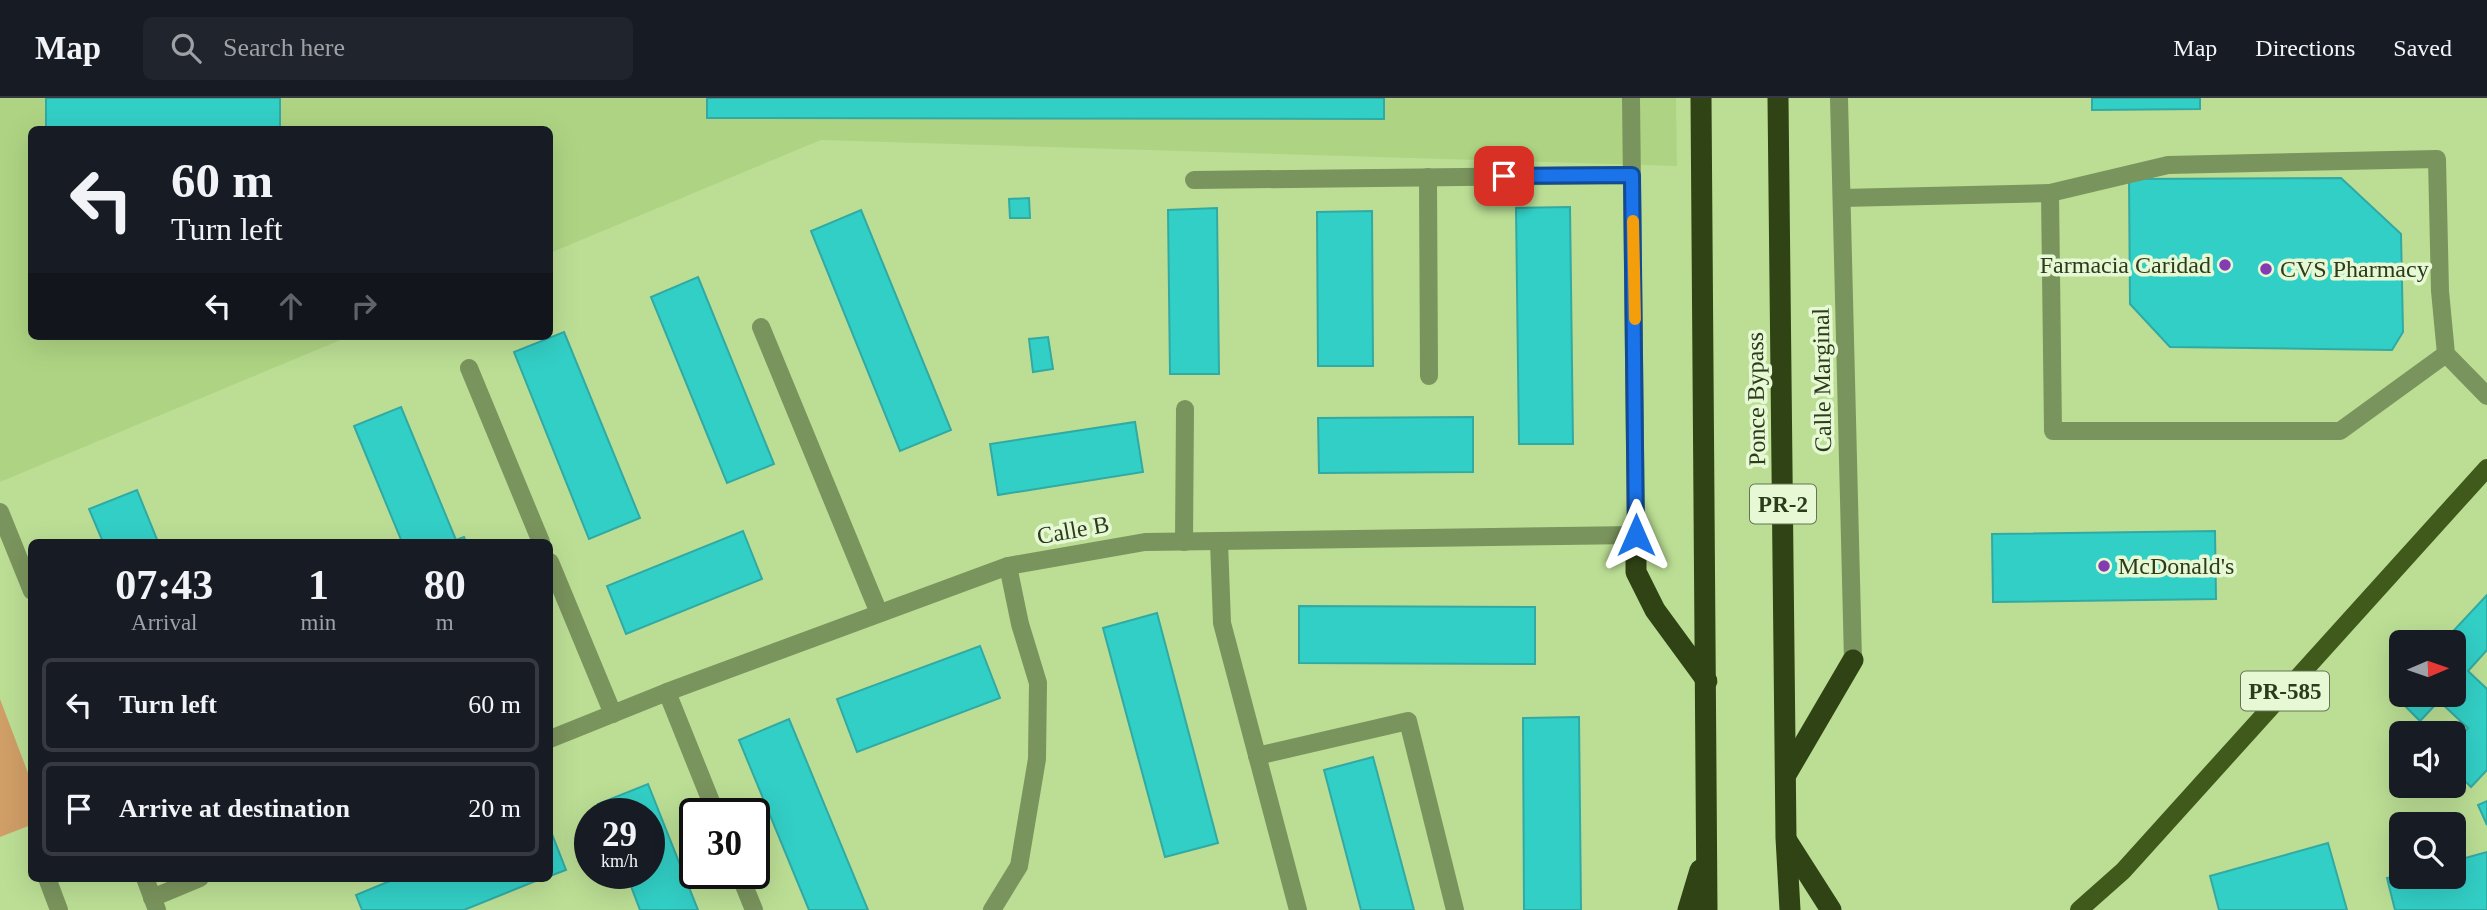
<!DOCTYPE html>
<style>
body{margin:0;font-family:"Times New Roman",serif;background:#20242c;color:#f1f3f6;height:100vh;display:flex;flex-direction:column;font-size:26px;white-space:nowrap}
*{box-sizing:border-box;margin:0}
p{font-size:23px;color:#9ea1a6}
.icon{flex:none;width:38px;height:38px;fill:none;stroke:currentColor;stroke-width:2;stroke-linecap:round;stroke-linejoin:round}
.map{position:relative;flex:1;overflow:hidden}
.side{position:absolute;left:28px;top:441px;width:525px;height:343px;display:flex;flex-direction:column;background:#171b24;border-radius:10px;box-shadow:0 7px 28px #0002}
.side>*{flex:none}
.banner{position:absolute;left:28px;top:28px;width:525px;height:214px;border-radius:10px;box-shadow:0 7px 28px #0002;background:#171b24;color:#f1f3f6;overflow:hidden}
.needle{width:46px;rotate:88deg}
.buttons{position:absolute;left:2389px;top:532px;display:grid;gap:14px}
.buttons a{display:grid;place-items:center;width:77px;height:77px;border-radius:10px;background:#171b24;box-shadow:0 7px 28px #0002;font-size:35px}
.speed{position:absolute;left:574px;top:700px;display:flex;gap:14px;font-size:35px;font-weight:700;text-align:center}
.speed>*{display:grid;place-content:center;width:91px;height:91px;border-radius:50%;background:#171b24;box-shadow:0 7px 28px #0002;line-height:1}
.speed small{font-size:18px;font-weight:400}
.speed .limit{border:4px solid #111;border-radius:10px;background:#fff;color:#111}
.pin{position:absolute;display:grid;place-items:center;width:60px;height:60px;color:#fff;margin:-30px;border-radius:14px;box-shadow:0 4px 10px #0006}
.me{position:absolute;width:77px;margin:-38px;rotate:0deg;stroke-linejoin:round;filter:drop-shadow(0 0 5px #0008)}
.turn{display:flex;align-items:center;gap:24px;height:147px;padding:0 28px;font-size:32px}
.turn .icon{width:91px;height:91px;stroke-width:2.5}
.turn b{display:block;font-size:49px;line-height:60px}
.lanes{display:flex;align-items:center;height:66px;padding:0 28px;background:#0003;justify-content:center;gap:35px;direction:ltr}
.lanes .off{opacity:.35}
.eta{display:flex;justify-content:space-evenly;align-items:center;height:119px;text-align:center}
.eta b{font-size:42px;font-weight:800;line-height:49px}
ul{padding:0;list-style:none}
li{display:flex;align-items:center;gap:21px;height:94px;margin:0 14px 10px;padding:0 14px;border:4px solid #363941;border-radius:10px}
li div{flex:1}
li b{display:block;font-size:26px}
li em{font-style:normal}
header{display:flex;align-items:center;gap:42px;box-sizing:border-box;height:98px;padding:0 35px;background:#171b24;border-bottom:2px solid #363941}
header strong{font-size:33px}
nav{display:flex;gap:38px;margin-inline-start:auto;font-size:24px}
.search{width:490px;height:63px;background:#20242c;display:flex;align-items:center;gap:18px;box-sizing:border-box;padding:0 24px;border-radius:10px;color:#9ea1a6;font-size:26px}
.map>svg:first-child{display:block}
.built{fill:#aed483}
.green{fill:#d09e67}
.building{fill:#32cfc6;stroke:#31aaa3;stroke-width:2}
.lines{fill:none;stroke-linecap:round;stroke-linejoin:round}
.minor{stroke:#7a945d;stroke-width:18}
.major{stroke:#3f5a1b;stroke-width:18}
.highway{stroke:#304315;stroke-width:21}
.route-casing{stroke:#114b97;stroke-width:18}
.route{stroke:#1a73e8;stroke-width:12}
.slow{stroke:#f59e0b;stroke-width:12}
.poi-dot{fill:#833db1;stroke:#e6f9d4;stroke-width:2.5}
.labels{text-anchor:middle;stroke-width:7;stroke-linejoin:round;paint-order:stroke}
.shield{fill:#e6f9d4;stroke:#647454;stroke-width:2}
.shield-label{font-size:23px;font-weight:bold;fill:#2d3b1d}
.poi-label{font-size:24px;fill:#2d3b1d;stroke:#e6f9d4;text-anchor:start}
.street-label{font-size:24px;fill:#2d3b1d;stroke:#e6f9d4}
</style>
<header>
<strong>Map</strong>
<div class="search"><svg class="icon" aria-label="search" viewBox="0 0 24 24"><circle cx="10" cy="10" r="6"/><path d="M15 15l6 6"/></svg>Search here</div>
<nav><a>Map</a><a>Directions</a><a>Saved</a></nav>
</header>
<div class="map">
<svg width="2487" height="812" viewBox="0 0 2487 812">
<rect width="100%" height="100%" fill="#bbde94"/>
<polygon class="built" points="0,0 1676,0 1677,68 821,42 550,155 550,32 32,32 32,238 350,238 0,384"/>
<polygon class="green" points="0,601 31,683 31,727 0,739"/>
<g class="building">
<rect x="46" y="0" width="234" height="32"/>
<polygon points="707,0 1384,0 1384,21 707,20"/>
<polygon points="2092,0 2200,0 2200,11 2092,12"/>
<polygon points="2341,80 2401,136 2403,234 2392,252 2170,249 2130,206 2129,81"/>
<polygon points="1029,100 1030,120 1010,120 1009,101"/>
<polygon points="1570,109 1573,346 1519,346 1516,110"/>
<polygon points="1217,110 1219,276 1170,276 1168,112"/>
<polygon points="861,112 951,332 900,353 811,133"/>
<polygon points="1372,113 1373,268 1318,268 1317,114"/>
<polygon points="698,179 774,366 727,385 651,199"/>
<polygon points="564,234 640,420 589,441 514,254"/>
<polygon points="1048,239 1053,271 1033,274 1029,241"/>
<polygon points="401,309 456,442 464,439 466,444 402,444 354,328"/>
<polygon points="1473,319 1473,374 1319,375 1318,320"/>
<polygon points="1135,324 1143,374 998,397 990,346"/>
<polygon points="137,392 158,444 103,444 89,411"/>
<polygon points="743,433 762,481 626,536 607,488"/>
<polygon points="2215,433 2216,501 1993,504 1992,436"/>
<polygon points="2487,497 2487,552 2468,573 2487,591 2487,672 2471,689 2454,672 2454,646 2468,630 2439,603 2420,623 2394,597 2401,590 2401,597 2454,597 2454,544 2443,544"/>
<polygon points="1299,508 1535,509 1535,566 1299,565"/>
<polygon points="1157,515 1218,745 1165,759 1103,530"/>
<polygon points="980,548 1000,600 857,654 837,601"/>
<polygon points="1579,619 1581,812 1524,812 1523,620"/>
<polygon points="789,621 868,812 809,812 739,642"/>
<polygon points="1373,659 1414,812 1361,812 1324,672"/>
<polygon points="648,686 698,812 640,812 626,775 649,775 649,716 602,716 598,706"/>
<polygon points="2487,703 2487,727 2478,707"/>
<polygon points="550,731 566,772 550,778"/>
<polygon points="2328,745 2347,812 2219,812 2210,778"/>
<polygon points="2487,754 2487,812 2395,812 2387,780 2401,777 2401,779 2454,779 2454,763"/>
<polygon points="397,780 543,780 464,812 362,812 356,797"/>
</g>
<g class="lines">
<g class="minor">
<polyline points="1839,0 1853,562"/>
<polyline points="1428,79 1429,278"/>
<polyline points="1194,82 1632,77"/>
<polyline points="1842,100 2050,95"/>
<polyline points="761,229 879,515"/>
<polyline points="2446,256 2340,333 2053,333 2050,95 2168,67 2437,61 2440,193 2446,256 2487,298"/>
<polyline points="469,270 541,444"/>
<polyline points="0,414 32,493"/>
<polyline points="1184,444 1185,311"/>
<polyline points="1219,444 1222,525 1298,812"/>
<polyline points="550,464 613,616"/>
<polyline points="667,594 716,716"/>
<polyline points="550,641 667,594 1008,468 1145,444 1636,437 1631,0"/>
<polyline points="1257,658 1408,623 1455,812"/>
<polyline points="739,775 754,812"/>
<polyline points="47,780 59,812"/>
<polyline points="145,780 157,812"/>
<polyline points="152,800 200,780"/>
<polyline points="992,812 1019,768 1037,661 1038,585 1020,526 1008,468"/>
</g>
<polyline class="major" points="2079,812 2123,773 2487,370"/>
<g class="highway">
<polyline points="1701,0 1707,812"/>
<polyline points="1778,0 1786,740 1790,812"/>
<polyline points="1636,437 1636,474 1655,512 1707,583"/>
<polyline points="1787,675 1853,562"/>
<polyline points="1787,743 1831,812"/>
<polyline points="1688,812 1700,772"/>
</g>
</g>
<g class="lines">
<g class="route-casing">
<polyline id="route" points="1504,78 1632,77 1636,437"/>
</g>
<use href="#route" class="route"/>
<polyline class="slow" points="1633,123 1635,221"/>
</g>
<g class="poi-dot">
<circle cx="2225" cy="167" r="7"/>
<circle cx="2266" cy="171" r="7"/>
<circle cx="2104" cy="468" r="7"/>
</g>
<g class="labels">
<g class="shield">
<rect x="1750" y="386.5" width="66" height="39" rx="5"/>
<rect x="2241" y="573.5" width="88" height="39" rx="5"/>
</g>
<g class="shield-label">
<text x="1783" y="414">PR-2</text>
<text x="2285" y="601">PR-585</text>
</g>
<g class="poi-label">
<text x="2211" y="175" text-anchor="end">Farmacia Caridad</text>
<text x="2280" y="179">CVS Pharmacy</text>
<text x="2118" y="476">McDonald's</text>
</g>
<g class="street-label">
<text transform="translate(1822 282) rotate(-91)" y="8">Calle Marginal</text>
<text transform="translate(1756 301) rotate(-91)" y="8">Ponce Bypass</text>
<text transform="translate(1073 432) rotate(-10)" y="8">Calle B</text>
</g>
</g>
</svg>
<div class="buttons">
<a><svg class="needle" viewBox="-14 -14 28 28"><path d="M0-13l5 13h-10z" fill="#e53935"/><path d="M0 13l5-13h-10z" fill="#9ea1a6"/></svg></a>
<a><svg class="icon" aria-label="sound" viewBox="0 0 24 24"><path d="M4 9h4l5-4v14l-5-4H4zM17 9q2 3 0 6"/></svg></a>
<a><svg class="icon" aria-label="search" viewBox="0 0 24 24"><circle cx="10" cy="10" r="6"/><path d="M15 15l6 6"/></svg></a>
</div>
<div class="speed"><div>29<small>km/h</small></div><div class="limit">30</div></div>
<div class="pin" style="left:1504px;top:78px;background:#d93025"><svg class="icon" aria-label="arrive" viewBox="0 0 24 24"><path d="M6 21V4h12l-3 4 3 4H6"/></svg></div>
<svg class="me" style="left:1636px;top:437px" viewBox="-20 -20 40 40"><path d="M0-17L14 15 0 8-14 15z" fill="#1a73e8" stroke="#fff" stroke-width="4"/></svg>
<div class="banner">
<div class="turn"><svg class="icon" aria-label="left" viewBox="0 0 24 24"><path d="M17 20v-9H6M10 6l-5 5 5 5"/></svg><div><b>60 m</b>Turn left</div></div>
<div class="lanes"><svg class="icon" aria-label="left" viewBox="0 0 24 24"><path d="M17 20v-9H6M10 6l-5 5 5 5"/></svg><svg class="icon off" aria-label="ahead" viewBox="0 0 24 24"><path d="M12 20V5M6 11l6-6 6 6"/></svg><svg class="icon off" aria-label="right" viewBox="0 0 24 24"><path d="M7 20v-9h11M14 6l5 5-5 5"/></svg></div>
</div>
<section class="side">
<div class="eta">
<div><b>07:43</b><p>Arrival</p></div>
<div><b>1</b><p>min</p></div>
<div><b>80</b><p>m</p></div>
</div>
<ul>
<li><svg class="icon" aria-label="left" viewBox="0 0 24 24"><path d="M17 20v-9H6M10 6l-5 5 5 5"/></svg><div><b>Turn left</b></div><em>60 m</em></li>
<li><svg class="icon" aria-label="arrive" viewBox="0 0 24 24"><path d="M6 21V4h12l-3 4 3 4H6"/></svg><div><b>Arrive at destination</b></div><em>20 m</em></li>
</ul>
</section>
</div>
